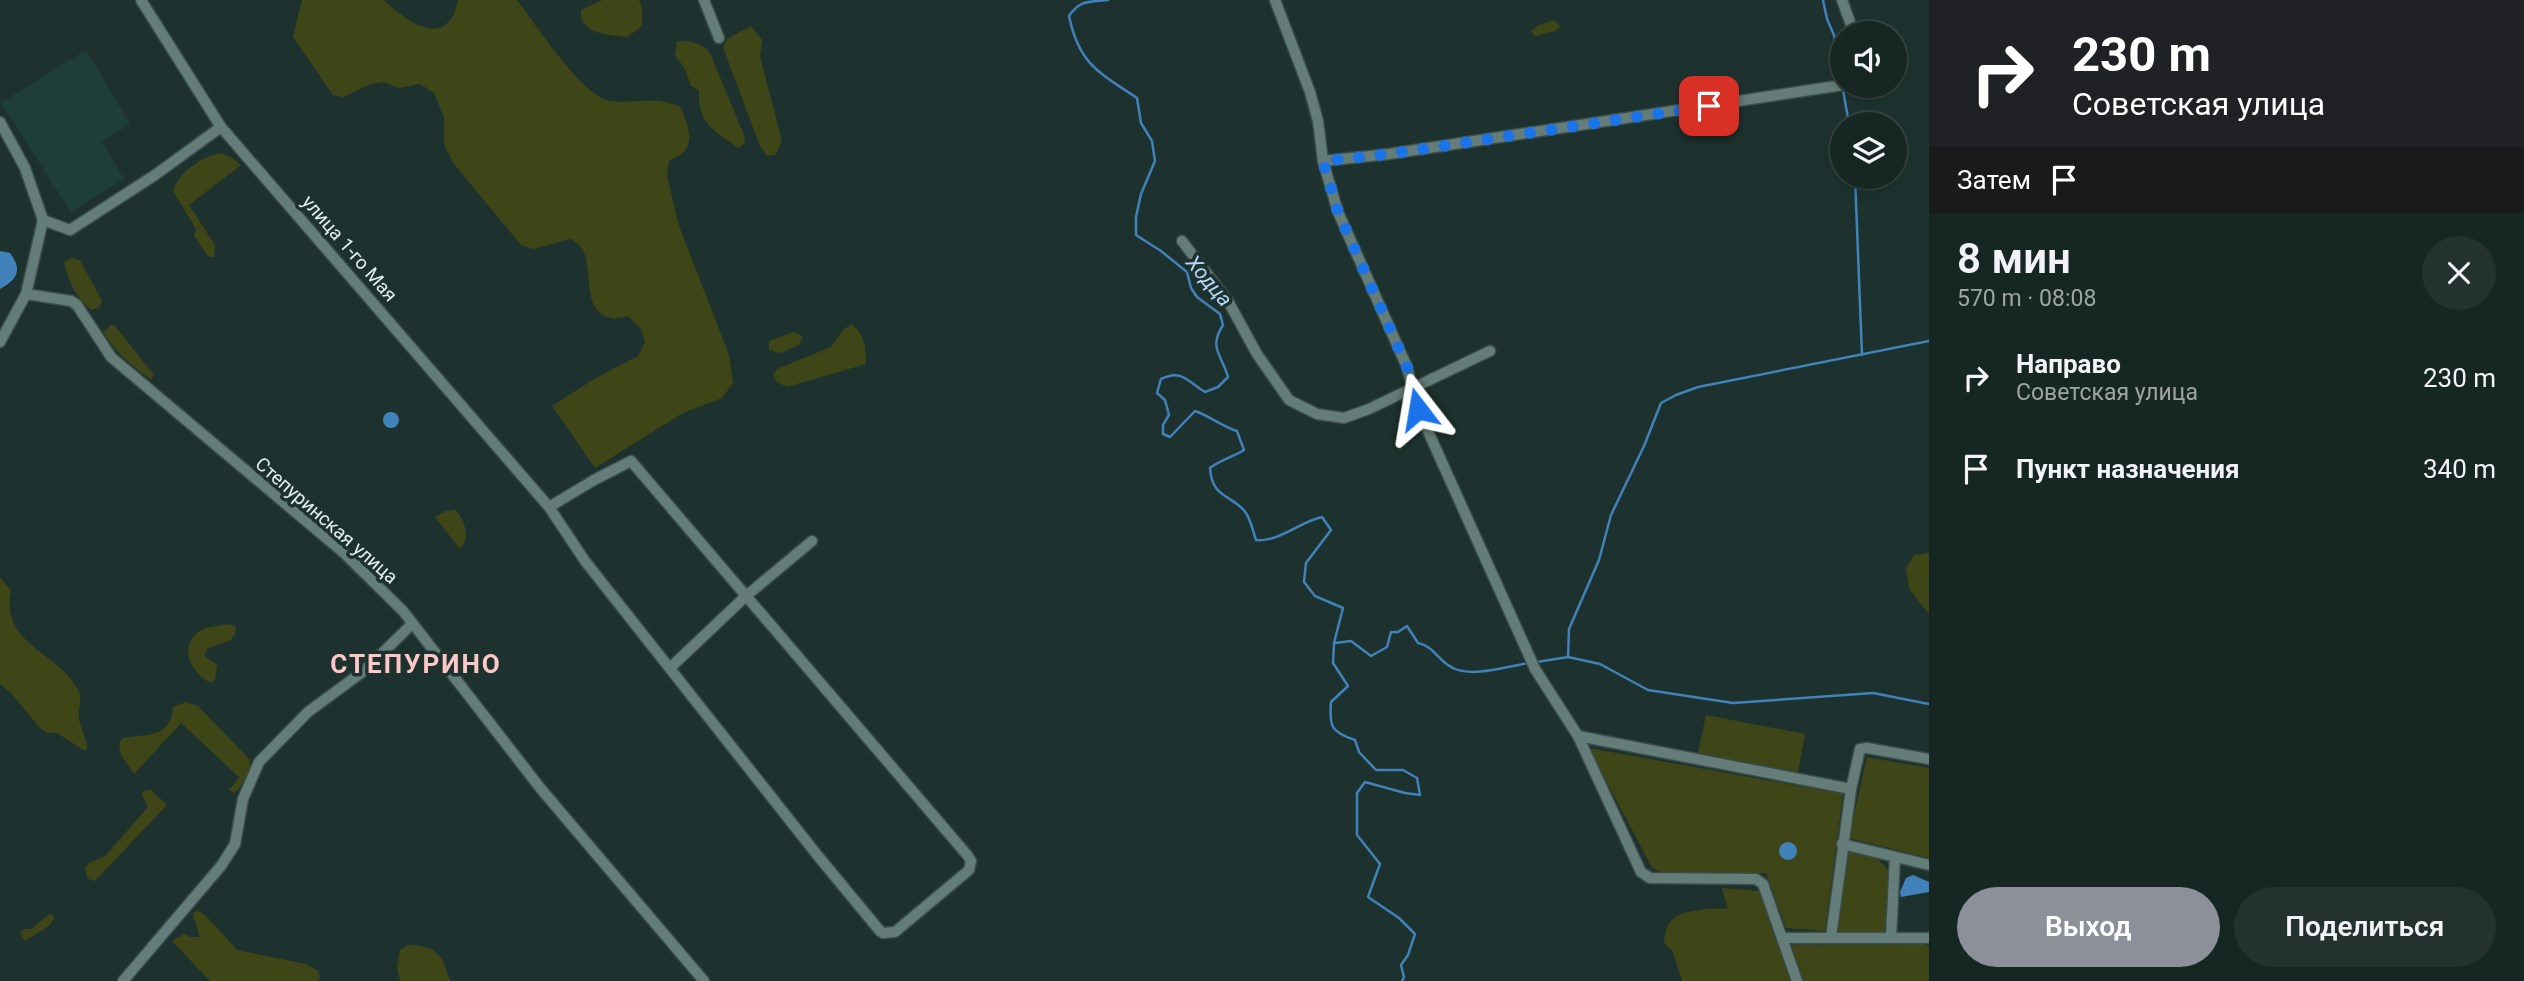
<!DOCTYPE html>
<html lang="ru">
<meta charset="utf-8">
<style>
body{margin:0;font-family:Roboto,sans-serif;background:#23322f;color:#f1f3f6;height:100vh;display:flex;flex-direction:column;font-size:26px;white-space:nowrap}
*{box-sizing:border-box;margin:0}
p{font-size:23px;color:#9ea5a5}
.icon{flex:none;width:38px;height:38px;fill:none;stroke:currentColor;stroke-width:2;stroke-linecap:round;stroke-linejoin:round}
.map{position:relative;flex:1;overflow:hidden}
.panel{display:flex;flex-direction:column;background:#162622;width:595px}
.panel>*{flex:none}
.hud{background:#202124;color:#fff;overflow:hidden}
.fabs{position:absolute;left:1830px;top:21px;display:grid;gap:14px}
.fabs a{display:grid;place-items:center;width:77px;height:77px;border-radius:50%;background:#162622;box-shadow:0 4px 10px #0003,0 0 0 2px #354340;font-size:35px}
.pin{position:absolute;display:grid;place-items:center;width:60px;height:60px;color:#fff;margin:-30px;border-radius:14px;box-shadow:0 4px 10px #0006}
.me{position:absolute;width:77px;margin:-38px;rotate:346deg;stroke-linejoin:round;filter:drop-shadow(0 0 5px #0008)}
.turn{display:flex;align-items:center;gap:24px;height:147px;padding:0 28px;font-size:32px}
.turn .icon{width:91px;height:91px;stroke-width:2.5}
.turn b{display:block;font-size:49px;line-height:60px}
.then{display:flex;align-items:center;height:66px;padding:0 28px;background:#0003;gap:14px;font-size:26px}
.round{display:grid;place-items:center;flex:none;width:74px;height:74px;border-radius:37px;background:#23322f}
.summary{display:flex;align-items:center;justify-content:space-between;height:119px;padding:0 28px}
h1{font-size:42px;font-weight:600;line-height:52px}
.action{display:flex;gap:14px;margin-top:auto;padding:14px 28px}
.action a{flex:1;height:80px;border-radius:42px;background:#8c9099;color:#fff;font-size:28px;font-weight:600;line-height:80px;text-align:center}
.action a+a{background:#23322f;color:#f1f3f6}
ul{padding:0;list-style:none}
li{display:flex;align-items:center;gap:21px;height:91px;padding:0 28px}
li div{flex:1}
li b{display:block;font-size:26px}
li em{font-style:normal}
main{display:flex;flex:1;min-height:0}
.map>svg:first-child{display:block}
.built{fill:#1f3e39}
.green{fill:#3e4516}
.water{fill:#4082b9}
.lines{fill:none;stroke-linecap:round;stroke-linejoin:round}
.stream{stroke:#4082b9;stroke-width:2.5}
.minor-casing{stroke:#3a4d4a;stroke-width:13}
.minor{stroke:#657d78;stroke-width:10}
.route{stroke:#1a73e8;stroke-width:12;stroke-dasharray:0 21.6}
.labels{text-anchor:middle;stroke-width:7;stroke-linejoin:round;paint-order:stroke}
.street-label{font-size:19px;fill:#e3f0ed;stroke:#1d322e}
.water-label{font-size:21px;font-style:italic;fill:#b6d7f6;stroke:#1d322e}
.district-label{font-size:26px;font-weight:bold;letter-spacing:2px;fill:#fcc8c7;stroke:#1d322e}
</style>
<main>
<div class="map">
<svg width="1929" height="981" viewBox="0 0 1929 981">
<rect width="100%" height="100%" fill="#1d322e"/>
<polygon class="built" points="86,50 130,124 102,141 124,179 71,212 1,103"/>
<g class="green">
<path d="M302,0h82c24,23 64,51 74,0h59c18,23 66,98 94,101 27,3 42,-6 69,6 6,13 15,32 4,45 -4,3 -11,6 -15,9l-2,14 11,48 51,132 4,28 -11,15 -39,15 -88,55 -43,-62 42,-27 44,-23 7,-14 -4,-13 -13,-13c-5,1 -12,3 -17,2 -32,-6 -15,-53 -31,-72 -3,-3 -6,-5 -9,-7l-38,10 -12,-4 -67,-81 -10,-19v-28l-10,-24 -14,-9 -21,4 -15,-6 -14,2 -27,13 -10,-2 -40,-58z"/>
<path d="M602,0h37l3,8v18l-15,11c-18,-2 -49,-3 -46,-27z"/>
<polygon points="1554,20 1560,26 1556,31 1535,36 1531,31 1539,25"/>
<polygon points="751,26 762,40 760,56 782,141 775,155 767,156 760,146 723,48 727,39"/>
<path d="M677,41c14,0 23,1 33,12l34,82 1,8 -7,5c-25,-19 -40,-23 -39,-58l-8,-4 -6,-17 -10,-14z"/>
<path d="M221,153l10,4 10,8 -52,40 26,40 -1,12h-5l-15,-21 2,-7 -23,-38c5,-18 29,-35 48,-38z"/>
<path d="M72,258l8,2 22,41 -3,7 -7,2c-15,-9 -25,-32 -28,-48z"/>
<path d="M852,324c14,13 13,22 14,40l-79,23 -10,-5 -4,-7 4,-6 54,-22 12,-17z"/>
<path d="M111,325l4,1 39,49 -3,4c-19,-12 -36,-28 -48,-47z"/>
<polygon points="793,332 803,336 799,345 780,353 769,350 769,341"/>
<path d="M456,510c9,13 15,26 4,39l-25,-32 11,-6z"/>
<polygon points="1929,553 1929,614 1909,589 1906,568 1914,555"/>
<path d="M0,577l11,14c-11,56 50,60 68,101 4,9 -2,18 0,27 2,11 8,19 8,31h-4l-26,-17h-10l-8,-6 -27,-33 -12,-10z"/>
<path d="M229,624l6,2 1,6 -6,9 -22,7 -4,8 13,9 -2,15 -4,3c-18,-8 -33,-35 -14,-50 8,-7 22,-7 32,-9z"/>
<path d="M186,702l12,4 52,54c0,14 -5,24 -16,33l-5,-3 10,-13 -58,-54 -47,51 -13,-19 -2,-12 4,-5c24,-4 48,0 50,-31z"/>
<polygon points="1706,715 1805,734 1798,772 1698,753"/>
<polygon points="1589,748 1843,794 1825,931 1786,928 1766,873 1663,873 1652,868"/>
<polygon points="1867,757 1929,768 1929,858 1849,838"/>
<polygon points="150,789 167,805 95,881 88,879 85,868 89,863 105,856 148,807 142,795 143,791"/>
<polygon points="1846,850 1876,857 1890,872 1886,933 1838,932"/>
<path d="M1722,888l37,3 31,90h-108l-10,-31 -8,-7c1,-9 2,-19 10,-25 9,-8 42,-11 54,-9z"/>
<path d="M197,910l8,5 32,35 69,14 11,6 3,7 -3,4h-107l-38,-40 12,-7 6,3h9c0,-8 -5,-14 -6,-23z"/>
<polygon points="49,914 53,915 54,919 49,926 25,941 20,933 24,929 31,929"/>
<polygon points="1923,944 1929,947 1929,981 1802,981 1790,945"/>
<path d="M408,945c29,1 34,9 42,36h-50l-3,-14 3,-17z"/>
</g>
<g class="water">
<path d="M0,251l10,2c13,17 7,27 -10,36z"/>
<circle cx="391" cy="420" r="8"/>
<circle cx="1788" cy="851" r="9"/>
<polygon points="1913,875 1929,882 1929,892 1901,897 1900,892 1906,878"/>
</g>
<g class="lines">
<g class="stream">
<path d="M1108,0c-20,2 -28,0 -39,16 10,48 29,56 68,82l4,25 11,18 3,20 -14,33 -5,23v18l25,16 26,21 4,16 6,9 23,17 3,11c-15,23 -1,30 5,52l-10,10 -13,5c-18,-11 -23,-23 -44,-13l-4,14 8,7 4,15 -6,10v9l7,3 25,-26c15,5 26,15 42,20l7,19c-11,7 -24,10 -34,18 2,32 23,26 36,45 5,8 7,18 10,27 24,2 43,-18 66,-23l9,13 -25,33 -2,19 11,14 28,12 -9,35 -1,20 15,23 -17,16c-2,25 0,30 24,38l4,12 17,18h27l14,8 3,17 -15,-2 -40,-11 -8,11v42l23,29 -12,33 31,21 16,16 -7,21 -7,10 3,12 -2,4"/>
<polyline points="1823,0 1827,19 1834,35 1841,81"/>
<polyline points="1843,90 1849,124"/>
<polyline points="1855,177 1862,355"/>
<path d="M1335,643l16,-2 20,15 16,-9 4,-15h7l9,-6 11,17c16,3 21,19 35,25 20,10 55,-2 76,-5"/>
<polyline points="1568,657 1569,629 1599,560 1611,515 1644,446 1661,403 1676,395 1698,387 1929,341"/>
<polyline points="1537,662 1568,657 1600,664 1648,690 1733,703 1873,693 1929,704"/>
</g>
<g class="minor-casing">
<g id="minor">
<polyline points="141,0 221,127 549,507 585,561 818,856 880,931 883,933 895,932 969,870 971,861 968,856 631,461 594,480 549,507"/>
<polyline points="704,0 719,38"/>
<polyline points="1275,0 1310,92 1318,121 1323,161 1389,154 1843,85"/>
<polyline points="1842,0 1854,33"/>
<polyline points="0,122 25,168 43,220"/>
<polyline points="1323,161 1338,212 1407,367 1418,409 1535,669 1578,736 1641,872 1650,878 1756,879 1763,884 1797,981"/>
<polyline points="43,220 70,230 155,175 221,127"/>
<polyline points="1182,241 1228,301 1257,354 1289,400 1317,414 1344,418 1369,409 1490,351"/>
<polyline points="26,294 71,301 77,305 111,357 344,553 403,611 541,789 704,981"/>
<polyline points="0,342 26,294 43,220"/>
<polyline points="671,667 746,596 812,541"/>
<polyline points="1578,736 1851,789 1831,937"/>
<polyline points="1851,789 1860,749 1867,748 1929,759"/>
<polyline points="1842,844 1929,865"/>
<polyline points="1891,937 1895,857"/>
<polyline points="1782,938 1929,938"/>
<polyline points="123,981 221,866 235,844 243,799 259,762 308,712 365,670 412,624"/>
</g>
</g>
<use href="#minor" class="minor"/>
</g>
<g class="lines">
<polyline class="route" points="1418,409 1407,367 1338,212 1323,161 1389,154 1709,106"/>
</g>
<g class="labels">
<g class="street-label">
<text transform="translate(350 248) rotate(49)" y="7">улица 1-го Мая</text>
<text transform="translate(327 520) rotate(41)" y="7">Степуринская улица</text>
</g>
<g class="water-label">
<text transform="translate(1209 281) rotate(50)" y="7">Ходца</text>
</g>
<g class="district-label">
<text x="416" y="673">СТЕПУРИНО</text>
</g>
</g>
</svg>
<div class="fabs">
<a><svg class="icon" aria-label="sound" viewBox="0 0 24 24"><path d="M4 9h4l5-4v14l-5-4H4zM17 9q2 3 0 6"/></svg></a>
<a><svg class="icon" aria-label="layers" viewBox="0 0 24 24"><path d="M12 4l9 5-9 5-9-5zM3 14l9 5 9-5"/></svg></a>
</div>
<div class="pin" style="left:1709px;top:106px;background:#d93025"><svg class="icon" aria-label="arrive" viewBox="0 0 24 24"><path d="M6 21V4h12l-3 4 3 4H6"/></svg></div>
<svg class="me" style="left:1418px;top:409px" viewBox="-20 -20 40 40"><path d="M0-17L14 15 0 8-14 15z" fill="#1a73e8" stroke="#fff" stroke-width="4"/></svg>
</div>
<section class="panel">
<div class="hud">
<div class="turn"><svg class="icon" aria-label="right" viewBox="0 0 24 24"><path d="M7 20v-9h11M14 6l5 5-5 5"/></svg><div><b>230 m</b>Советская улица</div></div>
<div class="then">Затем<svg class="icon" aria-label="arrive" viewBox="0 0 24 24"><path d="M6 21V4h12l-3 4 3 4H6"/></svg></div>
</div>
<div class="summary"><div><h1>8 мин</h1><p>570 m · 08:08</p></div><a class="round"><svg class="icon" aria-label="close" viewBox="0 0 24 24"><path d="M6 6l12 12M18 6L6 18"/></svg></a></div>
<ul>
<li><svg class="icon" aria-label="right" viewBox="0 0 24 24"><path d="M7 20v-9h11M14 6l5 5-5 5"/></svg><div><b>Направо</b><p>Советская улица</p></div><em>230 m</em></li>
<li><svg class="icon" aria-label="arrive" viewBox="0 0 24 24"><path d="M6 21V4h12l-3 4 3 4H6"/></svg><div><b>Пункт назначения</b></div><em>340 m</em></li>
</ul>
<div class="action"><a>Выход</a><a>Поделиться</a></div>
</section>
</main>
